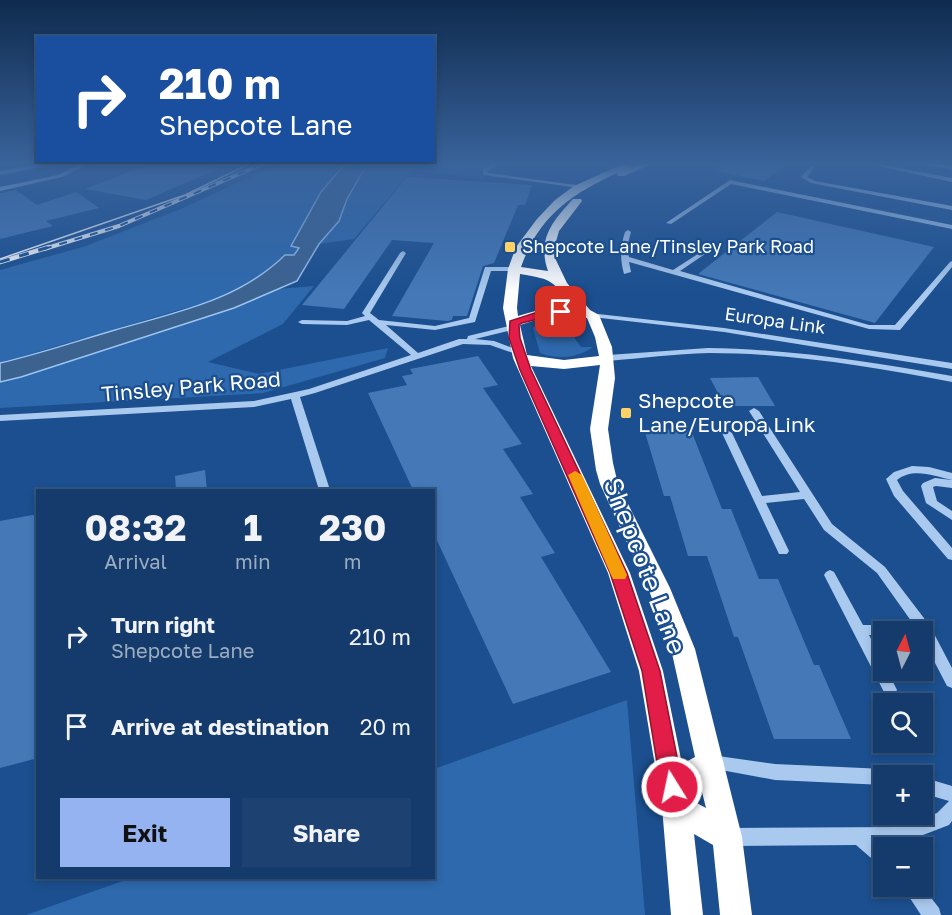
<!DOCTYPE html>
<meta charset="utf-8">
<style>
body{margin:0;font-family:"Golos Text",sans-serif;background:#1d4271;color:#f1f3f6;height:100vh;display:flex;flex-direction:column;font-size:22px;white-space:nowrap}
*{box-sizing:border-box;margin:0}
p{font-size:20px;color:#9dadc1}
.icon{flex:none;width:33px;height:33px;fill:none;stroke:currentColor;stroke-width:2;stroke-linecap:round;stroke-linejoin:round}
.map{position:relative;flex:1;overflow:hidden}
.drawer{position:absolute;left:36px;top:489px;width:399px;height:390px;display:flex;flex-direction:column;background:#143b6b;border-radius:0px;box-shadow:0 3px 9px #0003,0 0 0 2px #33557e}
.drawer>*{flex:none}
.top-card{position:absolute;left:36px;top:36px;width:399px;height:126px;border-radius:0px;box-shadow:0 3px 9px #0003,0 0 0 2px #33557e;background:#1a4fa0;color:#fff;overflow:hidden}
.needle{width:39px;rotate:6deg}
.buttons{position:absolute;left:873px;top:621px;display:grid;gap:12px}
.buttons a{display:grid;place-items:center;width:60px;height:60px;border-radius:0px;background:#143b6b;box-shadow:0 3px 9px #0003,0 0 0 2px #33557e;font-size:30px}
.pin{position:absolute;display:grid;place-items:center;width:51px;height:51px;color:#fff;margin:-26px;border-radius:12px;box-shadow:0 3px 9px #0006}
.me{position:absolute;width:66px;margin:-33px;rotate:350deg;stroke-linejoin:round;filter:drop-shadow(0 0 4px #0008)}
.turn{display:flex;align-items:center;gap:21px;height:126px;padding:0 24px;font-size:27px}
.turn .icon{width:78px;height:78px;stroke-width:2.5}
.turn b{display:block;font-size:42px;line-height:51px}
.eta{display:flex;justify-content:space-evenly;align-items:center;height:102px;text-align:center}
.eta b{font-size:36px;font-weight:700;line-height:42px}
.cta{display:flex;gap:12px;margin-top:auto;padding:12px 24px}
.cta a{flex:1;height:69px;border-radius:0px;background:#95b2f1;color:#111;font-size:24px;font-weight:700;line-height:69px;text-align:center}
.cta a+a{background:#1d4271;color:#f1f3f6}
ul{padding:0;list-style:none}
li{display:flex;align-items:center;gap:18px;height:90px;padding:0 24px}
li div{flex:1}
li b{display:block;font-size:22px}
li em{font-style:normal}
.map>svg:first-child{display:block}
.green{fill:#2e69ad}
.water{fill:#3c6290;stroke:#9cc4f0;stroke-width:1.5}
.building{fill:#4478b7}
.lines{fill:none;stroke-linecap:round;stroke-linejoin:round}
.minor{fill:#a9c9ee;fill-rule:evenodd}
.highway{fill:#fff;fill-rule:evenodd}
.tram{stroke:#fff;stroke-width:1.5}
.rail-far1-casing{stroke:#fff;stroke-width:4}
.rail-casing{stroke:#fff;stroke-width:4.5}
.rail-far1{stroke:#1b4f8f;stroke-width:2;stroke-dasharray:8;stroke-linecap:butt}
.rail{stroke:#1b4f8f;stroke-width:3;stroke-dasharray:10;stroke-linecap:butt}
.route{fill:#e11d48;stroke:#92132f;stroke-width:1.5}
.slow{fill:#f59e0b}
.poi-dot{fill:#ffd166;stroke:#1b4f8f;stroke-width:2}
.labels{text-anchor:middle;stroke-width:4.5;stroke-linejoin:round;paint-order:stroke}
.far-poi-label{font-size:18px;fill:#fff;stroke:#1b4f8f;text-anchor:start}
.far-street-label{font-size:18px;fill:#fff;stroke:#1b4f8f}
.street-label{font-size:21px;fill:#fff;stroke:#1b4f8f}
.poi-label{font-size:21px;fill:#fff;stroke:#1b4f8f;text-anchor:start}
.near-street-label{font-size:26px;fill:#fff;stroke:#1b4f8f}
</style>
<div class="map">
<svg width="952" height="915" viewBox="0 0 952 915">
<rect width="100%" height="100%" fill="#1b4f8f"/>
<g class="green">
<polygon points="278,164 346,164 291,246 300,247 294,254 285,255 266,273 220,298 0,363 0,270 86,246 183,208"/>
<polygon points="367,164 489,164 479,173 486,179 412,170 354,239 319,244 339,221 347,199"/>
<polygon points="314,286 283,324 208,362 259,374 388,348 385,358 263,393 0,408 0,382 21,377 234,308 276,289"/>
<path d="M560,317l21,30h12c-15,11 -36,13 -53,6l-7,-25 10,-8z"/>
<polygon points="627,700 645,915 26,915 131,878 434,878 434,769"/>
</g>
<path class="water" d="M345,164h22l-20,35 -8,22 -20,23 -22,37 -63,27 -213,69 -21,5v-19c39,-9 77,-22 115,-33 61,-18 123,-29 170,-75h9l5,-7 -8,-2 30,-54z"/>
<g class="building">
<polygon points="150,164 192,164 220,168 146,200 85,189"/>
<polygon points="719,164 788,164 764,181 718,171"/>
<polygon points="407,177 532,185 525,205 518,205 494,263 483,266 467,316 453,316 452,320 447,321 392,316 434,243 392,240 344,309 302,305"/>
<polygon points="16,190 37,205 76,192 99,208 46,221 53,226 0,239 0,193"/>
<polygon points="777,212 934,247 875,323 698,274"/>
<polygon points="478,356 498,385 483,388 522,444 503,449 533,494 520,497 555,553 541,557 611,672 513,704 434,534 434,490 413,490 368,393 407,385 402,376 413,374 410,369"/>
<polygon points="758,377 775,406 725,406 710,378"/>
<polygon points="644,429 691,430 722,509 731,509 759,579 778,579 814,665 819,665 851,739 774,739 738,637 734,637 707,556 688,556 670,496 664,496"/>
<polygon points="205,470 207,490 176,490 175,476"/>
<polygon points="38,514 38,758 0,768 0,521"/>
</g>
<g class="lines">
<g class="minor">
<polygon points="39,164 97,164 84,166 62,177 0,191 0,187 58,175 76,166 36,168 0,175 0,171"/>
<polygon points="493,164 499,164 488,171 488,173 583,186 580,188 483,175 483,169"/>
<polygon points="869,164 879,164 952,178 952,182"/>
<polygon points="929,164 952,165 952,169 932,166"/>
<polygon points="812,165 815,167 807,177 815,181 952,206 952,210 811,183 801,177"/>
<polygon points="730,180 952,225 952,229 731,184 671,224 666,223"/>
<path d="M628,230l3,2 -4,15 2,10 44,13 31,-20h4v2l-28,19 189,54h26l55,-63 2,-1v6l-52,63 -31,-1 -240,-67 2,10 -7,2c-4,-15 -4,-26 1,-42z"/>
<polygon points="403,251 406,253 370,313 379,320 435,326 469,318 485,267 517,267 517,271 491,271 475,322 435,330 386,325 418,353 459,339 467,339 468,336 513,325 516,325 516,329 475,339 494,341 523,352 519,355 490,345 463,344 315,393 300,397 330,490 319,490 291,399 254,407 0,421 0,415 254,401 309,389 411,355 369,320 347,325 302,324 298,322 302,320 347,321 365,316 362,313 400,253"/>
<polygon points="589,313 724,328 952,363 952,369 724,332 592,317 589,317"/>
<path d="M708,348c82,1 164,14 244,28v6c-80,-15 -161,-29 -243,-29 -34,1 -67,5 -101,8l-4,-3 4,-3z"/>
<polygon points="754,408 759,411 832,524 885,567 930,626 952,668 952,688 947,686 922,638 922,632 884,632 884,635 869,635 884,664 884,670 887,670 897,690 895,694 890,696 885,694 824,575 826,572 830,570 834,572 863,625 914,625 877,573 824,530 804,499 766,503 789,551 787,554 779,554 722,433 727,430 732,433 762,496 800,492 749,411"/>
<path d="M912,466l17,1 23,6v7c-18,-4 -39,-13 -55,0l6,11 49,57v12l-4,-1 -54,-63 -8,-17 8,-7z"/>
<polygon points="935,478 952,480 952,488 936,486 933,487 937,501 952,511 952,520 926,503 921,486 923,483"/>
<polygon points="711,755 775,764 884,769 890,772 891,776 884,776 884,785 775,780 705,767 703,762 705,757"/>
<polygon points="922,777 952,786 952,821 949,825 897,845 882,845 885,848 884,848 884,867 878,864 856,845 730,846 724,843 721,837 724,831 730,828 897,827 937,813 949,801 922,793"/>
<polygon points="902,886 922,886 939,908 941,915 921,915"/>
</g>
<path class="highway" d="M623,164h11l-6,4 12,-4h12l-28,12h-6l-1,-3c-47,22 -78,43 -96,94l27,4c-11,-32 4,-49 25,-72h8l1,2 -23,30 -4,14v13l12,25 23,27 9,5 13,32 3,31 -7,51 5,34 5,21 52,104 25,61 47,188 10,78h-32l-7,-70 -19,-11 9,81h-32l-9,-108 -23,-136 -31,-98 -95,-215 -10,-50 5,-39 8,-22 21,-28 18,-19 19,-14zM520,274c36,6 30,6 53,33l-31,2 -24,7 -1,-8zM552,315h21l14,3 8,19 4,19 -35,4 -37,-5 -7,-30zM600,365l-10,64 6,41 4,14 48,104 23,61 24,108 -13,7 -19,-93 -33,-98 -99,-207 33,3zM700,784l6,24 -13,-7z"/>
<polyline class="tram" points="0,259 185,195 249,164"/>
<g class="rail-far1-casing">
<polyline id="rail-far1" points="44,249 119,226 262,164"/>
</g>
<g class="rail-casing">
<polyline id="rail" points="0,262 49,247"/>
</g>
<use href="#rail-far1" class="rail-far1"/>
<use href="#rail" class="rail"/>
</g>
<linearGradient id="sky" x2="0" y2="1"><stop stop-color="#0f2b4f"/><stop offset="0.56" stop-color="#39639b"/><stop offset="1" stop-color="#39639b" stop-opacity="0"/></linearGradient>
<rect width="952" height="292" fill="url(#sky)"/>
<polygon class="route" points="547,309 561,309 566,312 522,323 519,325 520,338 531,370 627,573 660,671 683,787 680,794 672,797 664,794 661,787 642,671 610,573 520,370 509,338 510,321"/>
<polygon class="slow" points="575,471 582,475 627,575 625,579 613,579 611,575 568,475"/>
<g class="poi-dot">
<rect x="504" y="241" width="12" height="12" rx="3"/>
<rect x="620" y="407" width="12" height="12" rx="3"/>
</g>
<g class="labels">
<g class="far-poi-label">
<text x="522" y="253">Shepcote Lane/Tinsley Park Road</text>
</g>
<g class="far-street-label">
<text transform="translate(775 321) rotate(8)" y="6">Europa Link</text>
</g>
<g class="street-label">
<text transform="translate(191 387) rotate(-5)" y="7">Tinsley Park Road</text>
</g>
<g class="poi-label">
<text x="638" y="408">Shepcote<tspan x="638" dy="24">Lane/Europa Link</tspan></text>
</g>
<g class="near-street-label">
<text transform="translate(645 566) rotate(69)" y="9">Shepcote Lane</text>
</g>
</g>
</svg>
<div class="buttons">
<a><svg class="needle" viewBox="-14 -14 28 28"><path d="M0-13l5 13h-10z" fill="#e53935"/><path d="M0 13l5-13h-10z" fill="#9dadc1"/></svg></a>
<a><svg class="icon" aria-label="search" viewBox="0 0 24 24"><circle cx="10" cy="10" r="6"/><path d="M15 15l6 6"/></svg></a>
<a>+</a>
<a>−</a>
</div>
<div class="pin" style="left:561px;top:312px;background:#d93025"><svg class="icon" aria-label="arrive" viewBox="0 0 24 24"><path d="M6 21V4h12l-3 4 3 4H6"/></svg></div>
<svg class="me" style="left:672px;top:787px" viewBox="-20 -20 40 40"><circle r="17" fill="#e11d48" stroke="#fff" stroke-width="3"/><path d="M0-11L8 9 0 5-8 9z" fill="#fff"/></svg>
<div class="top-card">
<div class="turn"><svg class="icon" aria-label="right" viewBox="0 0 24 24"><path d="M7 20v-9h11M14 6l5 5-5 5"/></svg><div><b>210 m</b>Shepcote Lane</div></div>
</div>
<section class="drawer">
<div class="eta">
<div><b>08:32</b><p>Arrival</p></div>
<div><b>1</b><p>min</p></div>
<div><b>230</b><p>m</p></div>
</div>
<ul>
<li><svg class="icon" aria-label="right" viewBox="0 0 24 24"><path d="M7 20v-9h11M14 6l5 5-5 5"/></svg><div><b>Turn right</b><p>Shepcote Lane</p></div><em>210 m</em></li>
<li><svg class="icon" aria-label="arrive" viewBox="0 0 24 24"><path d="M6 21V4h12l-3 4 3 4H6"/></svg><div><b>Arrive at destination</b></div><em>20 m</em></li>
</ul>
<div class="cta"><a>Exit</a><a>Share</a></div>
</section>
</div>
